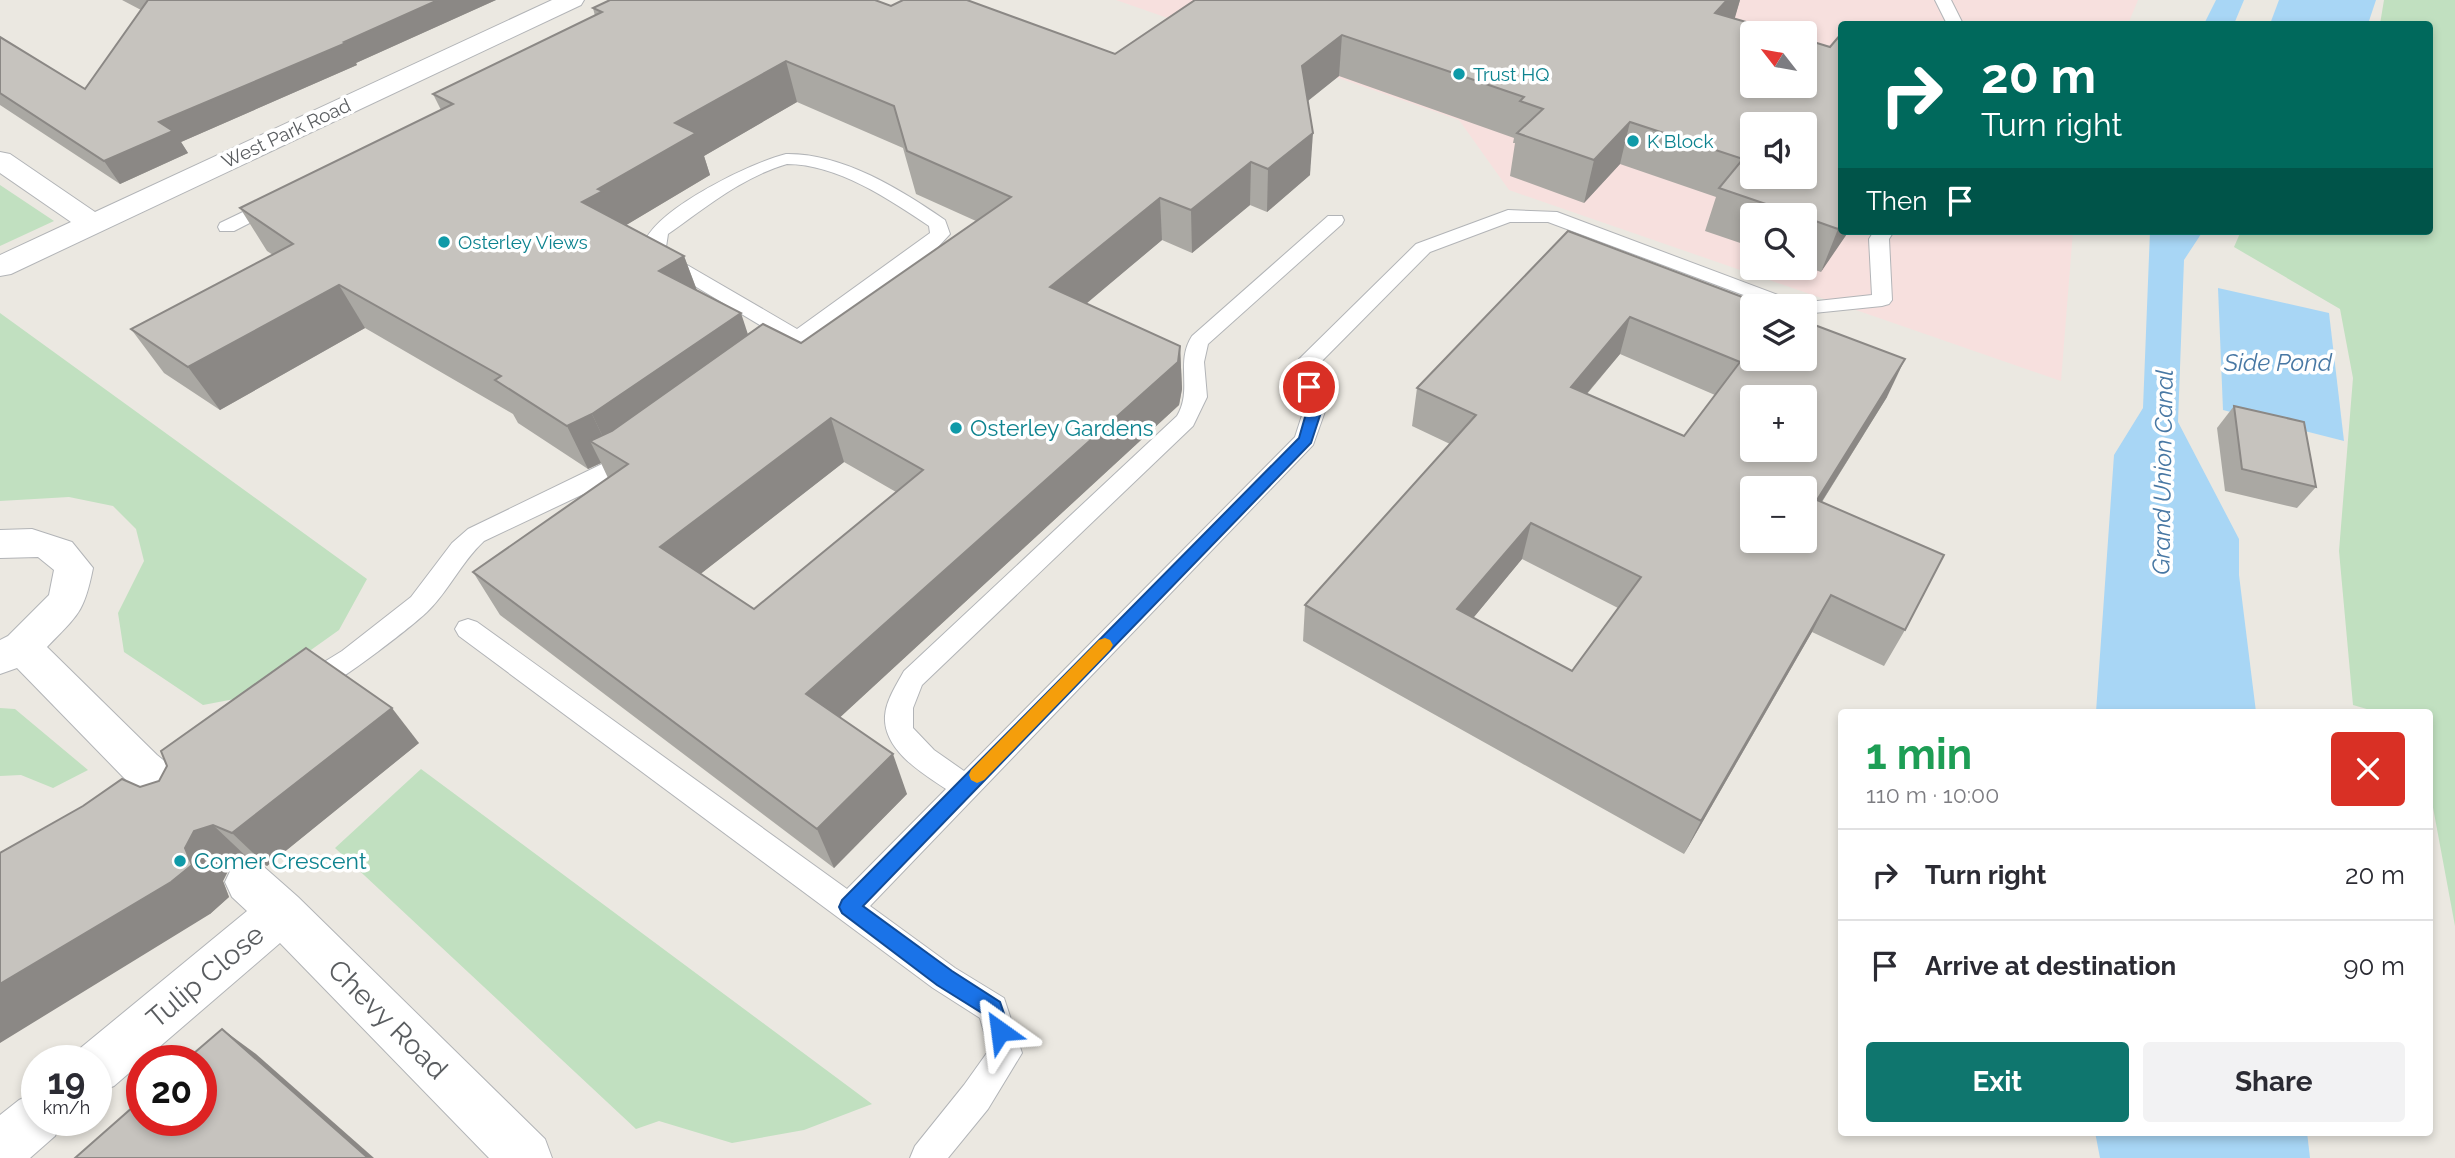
<!DOCTYPE html>
<meta charset="utf-8">
<style>
body{margin:0;font-family:Raleway,sans-serif;background:#f2f2f3;color:#2b2b33;height:100vh;display:flex;flex-direction:column;font-size:26px;white-space:nowrap}
*{box-sizing:border-box;margin:0}
p{font-size:23px;color:#7c7c81}
.icon{flex:none;width:38px;height:38px;fill:none;stroke:currentColor;stroke-width:2;stroke-linecap:round;stroke-linejoin:round}
.map{position:relative;flex:1;overflow:hidden}
.sheet{position:absolute;left:1838px;top:709px;width:595px;height:427px;display:flex;flex-direction:column;background:#fff;border-radius:7px;box-shadow:0 4px 10px #0003}
.sheet>*{flex:none}
.banner{position:absolute;left:1838px;top:21px;width:595px;height:214px;border-radius:7px;box-shadow:0 4px 10px #0003;background:#00695c;color:#fff;overflow:hidden}
.needle{width:46px;rotate:301deg}
.fabs{position:absolute;left:1740px;top:21px;display:grid;gap:14px}
.fabs a{display:grid;place-items:center;width:77px;height:77px;border-radius:7px;background:#fff;box-shadow:0 4px 10px #0003;font-size:35px}
.speed{position:absolute;left:21px;top:1045px;display:flex;gap:14px;font-size:35px;font-weight:700;text-align:center}
.speed>*{display:grid;place-content:center;width:91px;height:91px;border-radius:50%;background:#fff;box-shadow:0 4px 10px #0003;line-height:1}
.speed small{font-size:18px;font-weight:400}
.speed .limit{border:10px solid #d22;background:#fff;color:#111}
.pin{position:absolute;display:grid;place-items:center;width:60px;height:60px;color:#fff;margin:-30px;border:4px solid #fff;border-radius:50%;box-shadow:0 2px 7px #0007}
.me{position:absolute;width:77px;margin:-38px;rotate:329deg;stroke-linejoin:round;filter:drop-shadow(0 0 5px #0008)}
.turn{display:flex;align-items:center;gap:24px;height:147px;padding:0 28px;font-size:32px}
.turn .icon{width:91px;height:91px;stroke-width:2.5}
.turn b{display:block;font-size:49px;line-height:60px}
.then{display:flex;align-items:center;height:66px;padding:0 28px;background:#0003;gap:14px;font-size:26px}
.round{display:grid;place-items:center;flex:none;width:74px;height:74px;border-radius:7px;background:#f2f2f3}
.summary{display:flex;align-items:center;justify-content:space-between;height:119px;padding:0 28px}
h1{font-size:42px;font-weight:700;line-height:52px;color:#1e9e55}
.cta{display:flex;gap:14px;margin-top:auto;padding:14px 28px}
.cta a{flex:1;height:80px;border-radius:7px;background:#0f766e;color:#fff;font-size:28px;font-weight:700;line-height:80px;text-align:center}
.cta a+a{background:#f2f2f3;color:#2b2b33}
ul{padding:0;list-style:none}
li{display:flex;align-items:center;gap:21px;height:91px;padding:0 28px;border-top:2px solid #e1e1e2}
li div{flex:1}
li b{display:block;font-size:26px}
li em{font-style:normal}
.map>svg:first-child{display:block}
.medical{fill:#f7e0de;fill-rule:evenodd}
.green{fill:#c1e0c0}
.water{fill:#a8d6f5}
.lines{fill:none;stroke-linecap:round;stroke-linejoin:round}
.lane-casing{stroke:#b2b4b7;stroke-width:2}
.street-casing{stroke:#b2b4b7;stroke-width:2}
.lane{fill:#fff;fill-rule:evenodd}
.street{fill:#fff;fill-rule:evenodd}
.wall{fill:#aaa8a3;fill-rule:evenodd}
.shaded-wall{fill:#8b8885}
.building{fill:#c6c3be;stroke:#8b8885;stroke-width:2;fill-rule:evenodd}
.route{fill:#1a73e8;stroke:#114b97;stroke-width:2}
.slow{fill:#f59e0b}
.culture-dot{fill:#0f9aa8;stroke:#fff;stroke-width:2.5}
.labels{text-anchor:middle;stroke-width:7;stroke-linejoin:round;paint-order:stroke}
.far-culture-label{font-size:19px;fill:#0d838f;stroke:#fff;text-anchor:start}
.far-street-label{font-size:19px;fill:#5a5d60;stroke:#fff}
.culture-label{font-size:23px;fill:#0d838f;stroke:#fff;text-anchor:start}
.water-label{font-size:24px;font-style:italic;fill:#4878a4;stroke:#fff}
.near-street-label{font-size:28px;fill:#5a5d60;stroke:#fff}
</style>
<div class="map">
<svg width="2455" height="1158" viewBox="0 0 2455 1158">
<rect width="100%" height="100%" fill="#ebe8e1"/>
<path class="medical" d="M1116,0h1022l-10,24h-287v207h232l-12,150 -552,-191 -50,-70zM1752,33h52v53h-52zM1752,124h52v53h-52zM1752,215h52v53h-52z"/>
<g class="green">
<polygon points="2384,0 2455,0 2455,926 2429,786 2429,712 2377,712 2353,705 2339,551 2353,378 2340,309 2234,247 2241,231 2429,231 2429,24 2380,24"/>
<polygon points="0,185 54,221 0,246"/>
<polygon points="0,313 367,579 339,630 245,697 203,705 124,652 118,613 144,561 136,529 113,506 69,497 0,501"/>
<polygon points="0,708 15,709 88,770 53,788 21,775 0,776"/>
<polygon points="421,769 872,1104 804,1130 732,1143 659,1121 636,1129 335,848"/>
</g>
<g class="water">
<polygon points="2216,0 2244,0 2234,24 2204,24"/>
<polygon points="2279,0 2376,0 2368,24 2270,24"/>
<polygon points="2150,231 2203,231 2184,260 2178,422 2239,539 2239,575 2256,712 2096,712 2114,455 2143,408"/>
<polygon points="2218,288 2329,313 2344,441 2223,410"/>
<polygon points="2095,1132 2307,1132 2310,1158 2100,1158"/>
</g>
<g class="lines">
<g class="lane-casing">
<g id="lane">
<polygon points="1935,0 1951,0 1963,24 1947,24"/>
<path d="M786,154c56,-1 114,35 159,66l5,14 -13,14 -162,117h-14l-4,-5 26,-21 -115,-69 -18,-17 -4,-14c17,-33 104,-76 140,-85zM787,164c50,0 102,35 142,62l1,7 -133,96 -115,-67 -16,-15 2,-13c37,-26 74,-57 119,-70z"/>
<polygon points="274,197 281,199 283,203 281,207 234,231 220,231 218,227 220,223"/>
<path d="M1508,210l49,2 242,91 73,-8 -3,-56 5,-8h20l-5,8 3,61 -3,4 -7,2 -78,8v-8h-31l-225,-84h-38l-80,30 -118,119 16,32 -15,42 -443,461 85,62 49,30 18,55 -34,56 -40,49h-38l5,-12 49,-61 25,-35 -9,-32 -47,-30 -474,-352 -4,-7 4,-7 9,-3 9,3 370,267 99,-100c-24,-16 -63,-39 -61,-73 1,-16 12,-32 19,-45l273,-255c16,-26 -2,-54 15,-80l136,-120h14l2,4 -2,4 -134,120 -4,18 3,35 -14,29 -271,259 -9,23v20l21,22 30,21 331,-334 11,-34 -16,-33 3,-5 123,-121z"/>
<path d="M633,449l8,2 3,6 -14,15 -146,69c-23,21 -35,50 -57,71 -16,15 -101,82 -119,83 -2,0 -8,-2 -10,-3l-4,-7 4,-7 44,-27 69,-54 41,-54 16,-14z"/>
</g>
</g>
<g class="street-casing">
<g id="street">
<polygon points="552,0 584,0 581,5 11,274 0,276 0,255 71,222 0,173 0,152 10,154 95,212"/>
<path d="M32,529l40,13 21,26c-9,45 -15,47 -46,79l110,108 38,31 6,13 -6,13 -16,6 -16,-6 -36,-31 -110,-113 -17,6v-34l8,-4 41,-41 5,-25 -16,-13 -38,1v-28z"/>
<polygon points="248,861 264,867 298,897 545,1139 552,1158 489,1158 280,943 114,1086 96,1093 96,1060 74,1060 78,1050 247,911 232,897 225,882 232,867"/>
<polygon points="37,1092 37,1120 62,1120 55,1136 30,1158 0,1158 0,1115 19,1100"/>
</g>
</g>
<use href="#lane" class="lane"/>
<use href="#street" class="street"/>
</g>
<g class="wall">
<polygon points="122,0 496,0 356,63 357,65 181,142 188,153 120,184 0,105 0,37 85,89 141,10"/>
<path d="M1195,0h545l-6,19 107,212 -20,41 -17,-6v-51h-52v32l-47,-16 11,-34 -96,-33 -36,39 -74,-27 5,-33h-2l1,-5 -175,-62 -31,25 2,74 -43,37 -17,-7 -58,48 -30,-13 -76,63 94,43 2,43 -3,16 -339,312 67,77 -73,74 -334,-253 -27,-43 135,-94 -7,-15 -13,6 -70,-46 -5,-9 -148,-86 -145,82 -56,-37 -33,-44 142,-74 -6,-4 -27,-43 201,-98 -8,-16 162,-78 -2,-8 298,-2 224,48zM797,102l106,46 13,46 60,27 -175,122 -53,-8 -51,-45 -13,-34 -58,-31 84,-50 -6,-19zM844,462l52,30 -142,117 -54,-35z"/>
<path d="M1568,231l319,166 -65,105 83,128 -21,36 -72,-34 -128,222 -381,-213 2,-36 145,-161 -38,-18 5,-38zM1620,354l95,41 -31,41 -97,-42zM1522,559l96,49 -46,63 -99,-53z"/>
<polygon points="2234,406 2316,487 2297,508 2225,491 2217,428"/>
<polygon points="419,743 267,866 249,859 231,865 223,881 229,897 210,914 140,787 159,781 167,766"/>
</g>
<g class="shaded-wall">
<polygon points="438,0 496,0 356,63 357,65 181,142 188,153 120,184 104,161 159,122"/>
<polygon points="1727,0 1740,0 1734,21 1715,13"/>
<polygon points="1342,35 1339,76 1300,107 1302,66"/>
<polygon points="786,61 797,102 704,156 710,175 618,230 582,202 675,123"/>
<polygon points="1630,122 1620,164 1584,203 1594,160"/>
<polygon points="1313,133 1310,175 1267,212 1268,169"/>
<polygon points="1251,162 1250,205 1192,253 1191,210"/>
<polygon points="1160,198 1162,240 1055,330 1050,287"/>
<polygon points="1841,224 1841,231 1849,231 1821,272 1838,229"/>
<polygon points="684,256 700,299 659,271"/>
<polygon points="339,285 365,328 220,410 188,367"/>
<polygon points="741,313 755,356 611,454 592,414"/>
<polygon points="1630,317 1620,354 1561,424 1571,387"/>
<polygon points="1180,346 1182,389 1179,405 822,734 806,694"/>
<polygon points="1905,359 1887,397 1804,530 1817,500"/>
<polygon points="592,414 611,454 590,441 601,463 588,469 567,426"/>
<polygon points="831,418 844,462 680,590 660,547"/>
<polygon points="1531,523 1522,559 1450,646 1457,609"/>
<polygon points="1831,595 1812,632 1684,854 1701,821"/>
<polygon points="392,708 419,743 267,866 232,833"/>
<polygon points="893,754 907,794 834,868 817,829"/>
<polygon points="213,825 249,859 231,865 223,881 229,897 210,914 0,1043 0,984 194,831"/>
<polygon points="222,1029 256,1054 374,1158 368,1158"/>
</g>
<g class="building">
<polygon points="148,0 438,0 344,42 346,43 159,122 173,131 104,161 0,93 0,37 85,89"/>
<path d="M610,0h265l16,6 12,-6h64l148,54 80,-54h532l-12,13 69,20h-32v53h52v-47l26,8 11,-13v190l-3,5 -34,-12v-2h-6l-79,-27 24,-29 -113,-37 -36,38 -77,-27 26,-24 -23,-8 4,-4 -182,-62 -40,31 11,67 -45,36 -17,-7 -60,48 -31,-12 -110,89 130,59 -2,16 -372,332 87,60 -76,75 -344,-257 155,-108 -38,-23 22,-10 151,-107 38,19 210,-146 -104,-46 -13,-45 -108,-45 -111,62 21,10 -98,56 5,2 -21,11 102,54 -25,15 82,42 -149,101 -25,12 -72,-46 6,-4 -162,-91 -151,82 -57,-38 162,-85 -53,-36 213,-104 -20,-10 169,-82 -9,-4zM1752,124h52v53h-52zM831,418l92,52 -169,139 -94,-62z"/>
<path d="M1568,231l198,75h-14v53h52v-38l101,38 -88,141 127,55 -39,75 -74,-35 -130,226 -396,-216 171,-190 -59,-27zM1630,317l110,45 -56,74 -113,-49zM1752,397h52v53h-52zM1752,488h52v53h-52zM1531,523l110,54 -69,94 -115,-62z"/>
<polygon points="2234,406 2304,422 2316,487 2242,469"/>
<polygon points="306,648 392,708 232,833 213,825 194,831 185,848 192,865 171,882 0,984 0,853 83,806 122,779 140,787 159,781 167,766 161,751"/>
<polygon points="222,1029 368,1158 75,1158 142,1099 142,1120 201,1120 201,1060 186,1060"/>
</g>
<polygon class="route" points="1309,382 1314,384 1324,403 1311,443 863,906 952,971 1000,1002 1010,1031 1007,1038 1000,1041 992,1038 985,1015 937,985 842,913 839,907 842,900 1299,438 1309,403 1302,387"/>
<polygon class="slow" points="1105,638 1110,640 1113,645 1110,650 984,780 977,783 971,780 969,775 971,770 1099,640"/>
<g class="culture-dot">
<circle cx="1459" cy="74" r="7"/>
<circle cx="1633" cy="141" r="7"/>
<circle cx="444" cy="242" r="7"/>
<circle cx="956" cy="428" r="7"/>
<circle cx="180" cy="861" r="7"/>
</g>
<g class="labels">
<g class="far-culture-label">
<text x="1473" y="81">Trust HQ</text>
<text x="1647" y="148">K Block</text>
<text x="458" y="249">Osterley Views</text>
</g>
<g class="far-street-label">
<text transform="translate(286 133) rotate(-25)" y="7">West Park Road</text>
</g>
<g class="culture-label">
<text x="970" y="436">Osterley Gardens</text>
<text x="194" y="869">Comer Crescent</text>
</g>
<g class="water-label">
<text x="2278" y="371">Side Pond</text>
<text transform="translate(2163 472) rotate(-89)" y="8">Grand Union Canal</text>
</g>
<g class="near-street-label">
<text transform="translate(205 976) rotate(-40)" y="10">Tulip Close</text>
<text transform="translate(388 1019) rotate(45)" y="10">Chevy Road</text>
</g>
</g>
</svg>
<div class="fabs">
<a><svg class="needle" viewBox="-14 -14 28 28"><path d="M0-13l5 13h-10z" fill="#e53935"/><path d="M0 13l5-13h-10z" fill="#7c7c81"/></svg></a>
<a><svg class="icon" aria-label="sound" viewBox="0 0 24 24"><path d="M4 9h4l5-4v14l-5-4H4zM17 9q2 3 0 6"/></svg></a>
<a><svg class="icon" aria-label="search" viewBox="0 0 24 24"><circle cx="10" cy="10" r="6"/><path d="M15 15l6 6"/></svg></a>
<a><svg class="icon" aria-label="layers" viewBox="0 0 24 24"><path d="M12 4l9 5-9 5-9-5zM3 14l9 5 9-5"/></svg></a>
<a>+</a>
<a>−</a>
</div>
<div class="speed"><div>19<small>km/h</small></div><div class="limit">20</div></div>
<div class="pin" style="left:1309px;top:387px;background:#d93025"><svg class="icon" aria-label="arrive" viewBox="0 0 24 24"><path d="M6 21V4h12l-3 4 3 4H6"/></svg></div>
<svg class="me" style="left:1000px;top:1031px" viewBox="-20 -20 40 40"><path d="M0-17L14 15 0 8-14 15z" fill="#1a73e8" stroke="#fff" stroke-width="4"/></svg>
<div class="banner">
<div class="turn"><svg class="icon" aria-label="right" viewBox="0 0 24 24"><path d="M7 20v-9h11M14 6l5 5-5 5"/></svg><div><b>20 m</b>Turn right</div></div>
<div class="then">Then<svg class="icon" aria-label="arrive" viewBox="0 0 24 24"><path d="M6 21V4h12l-3 4 3 4H6"/></svg></div>
</div>
<section class="sheet">
<div class="summary"><div><h1>1 min</h1><p>110 m · 10:00</p></div><a class="round" style="background:#d93025;color:#fff"><svg class="icon" aria-label="close" viewBox="0 0 24 24"><path d="M6 6l12 12M18 6L6 18"/></svg></a></div>
<ul>
<li><svg class="icon" aria-label="right" viewBox="0 0 24 24"><path d="M7 20v-9h11M14 6l5 5-5 5"/></svg><div><b>Turn right</b></div><em>20 m</em></li>
<li><svg class="icon" aria-label="arrive" viewBox="0 0 24 24"><path d="M6 21V4h12l-3 4 3 4H6"/></svg><div><b>Arrive at destination</b></div><em>90 m</em></li>
</ul>
<div class="cta"><a>Exit</a><a>Share</a></div>
</section>
</div>
